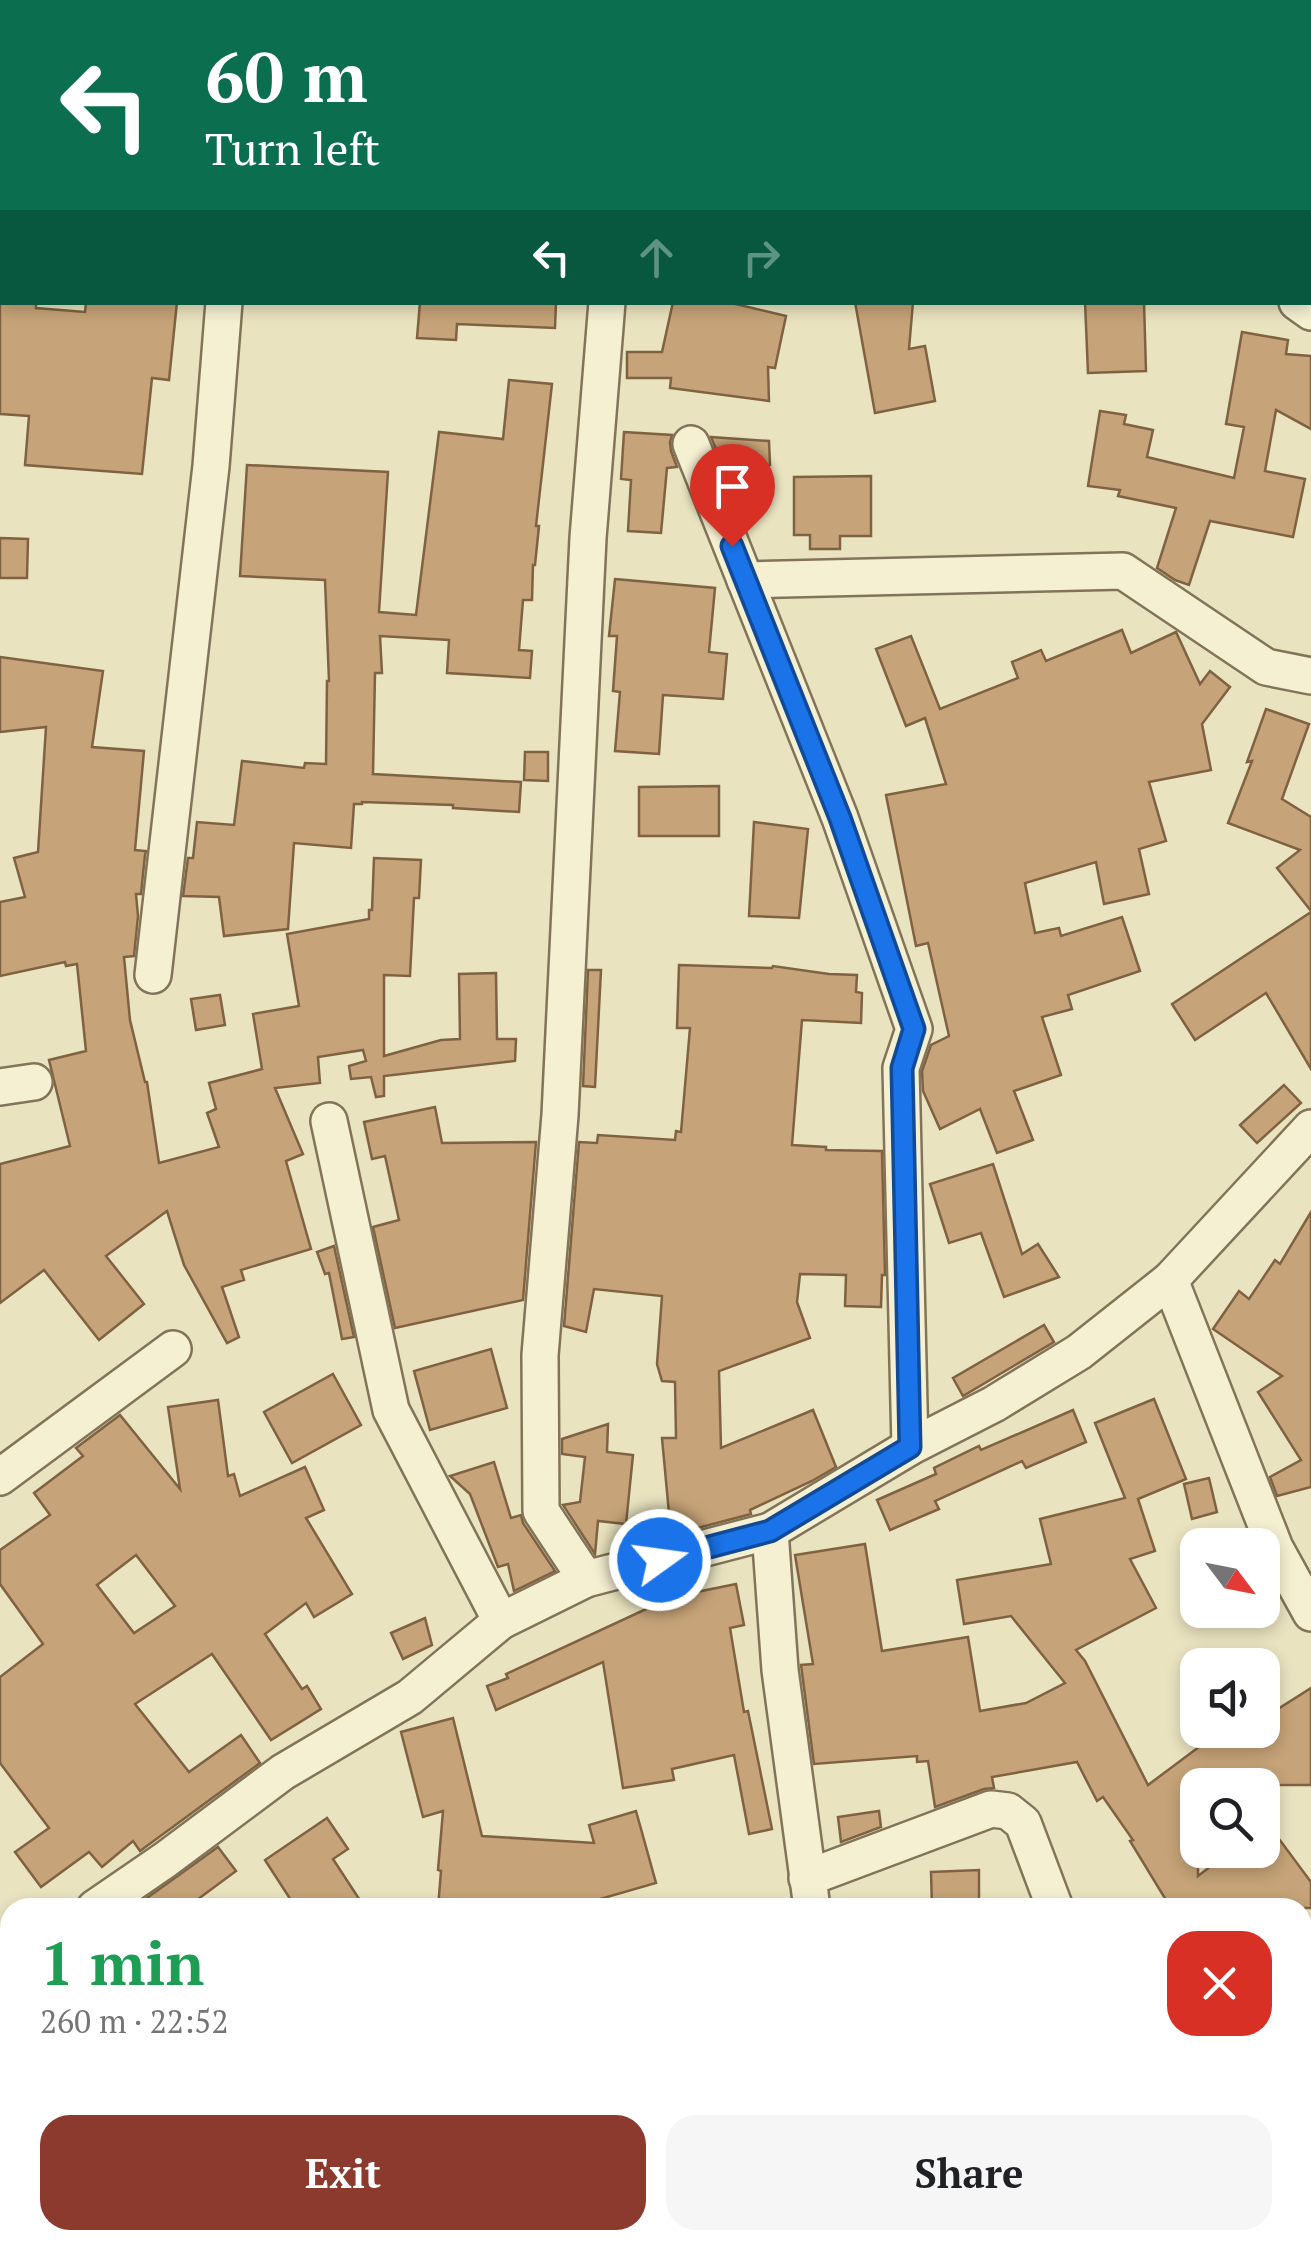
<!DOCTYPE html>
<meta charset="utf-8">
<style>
body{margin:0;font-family:"PT Serif",serif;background:#f6f6f6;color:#202124;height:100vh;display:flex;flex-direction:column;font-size:38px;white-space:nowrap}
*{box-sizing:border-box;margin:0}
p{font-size:32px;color:#757577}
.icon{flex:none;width:55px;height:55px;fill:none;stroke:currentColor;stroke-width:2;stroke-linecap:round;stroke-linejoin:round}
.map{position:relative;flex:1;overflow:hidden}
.details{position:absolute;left:0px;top:1898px;width:1312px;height:352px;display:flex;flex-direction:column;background:#fff;border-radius:30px 30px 0 0;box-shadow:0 5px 15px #0003}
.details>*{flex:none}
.guide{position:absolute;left:0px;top:0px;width:1312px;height:305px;box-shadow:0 5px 15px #0003;background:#0b6e4f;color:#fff;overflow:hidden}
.needle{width:65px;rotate:122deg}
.buttons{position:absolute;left:1180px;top:1528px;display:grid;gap:20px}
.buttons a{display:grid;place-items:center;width:100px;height:100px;border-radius:20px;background:#fff;box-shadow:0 5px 15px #0003;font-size:50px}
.pin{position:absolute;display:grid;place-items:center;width:85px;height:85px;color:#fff;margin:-102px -42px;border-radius:50% 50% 50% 0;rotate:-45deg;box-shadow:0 0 10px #0007}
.pin .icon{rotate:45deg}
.me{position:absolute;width:110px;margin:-55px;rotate:76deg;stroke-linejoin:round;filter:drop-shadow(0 0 8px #0008)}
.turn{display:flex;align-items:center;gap:35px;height:210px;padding:0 40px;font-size:45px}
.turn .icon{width:130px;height:130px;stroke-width:2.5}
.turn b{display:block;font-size:70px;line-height:85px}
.lanes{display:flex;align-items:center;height:95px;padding:0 40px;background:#0003;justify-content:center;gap:50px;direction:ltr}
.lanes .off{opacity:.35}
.round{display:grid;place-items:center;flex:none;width:105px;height:105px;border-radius:30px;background:#f6f6f6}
.headline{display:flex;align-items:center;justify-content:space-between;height:170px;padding:0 40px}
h1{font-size:60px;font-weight:600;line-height:75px;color:#1e9e55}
.action{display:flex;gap:20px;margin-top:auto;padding:20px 40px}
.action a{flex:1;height:115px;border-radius:30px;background:#8c392e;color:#fff;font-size:40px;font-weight:600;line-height:115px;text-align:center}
.action a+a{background:#f6f6f6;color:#202124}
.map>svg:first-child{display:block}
.building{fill:#c6a378;stroke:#7f6241;stroke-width:2.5;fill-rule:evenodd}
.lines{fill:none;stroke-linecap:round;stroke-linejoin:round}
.minor-casing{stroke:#827459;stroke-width:40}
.minor{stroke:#f6f0d2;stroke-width:35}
.route-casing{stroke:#114b97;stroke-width:25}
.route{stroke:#1a73e8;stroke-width:18}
</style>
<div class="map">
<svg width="1311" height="2249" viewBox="0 0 1311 2249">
<rect width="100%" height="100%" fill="#eae3c0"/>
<g class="building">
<polygon points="0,302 36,302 36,308 85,312 86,302 177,302 169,380 152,378 142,474 25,465 29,416 0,414"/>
<polygon points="420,302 556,302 555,328 457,324 456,340 417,338"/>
<polygon points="673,302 727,302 786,316 775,368 768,367 769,401 670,388 671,378 627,378 627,352 662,352"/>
<polygon points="855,302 913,302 909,349 925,346 935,401 875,413"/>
<polygon points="1085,302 1144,302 1146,371 1088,373"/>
<polygon points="1242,332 1288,340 1286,354 1311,356 1311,429 1276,410 1265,471 1305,479 1293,537 1210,521 1189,585 1175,580 1157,568 1176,508 1118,496 1120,490 1088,486 1100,411 1126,415 1124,424 1153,430 1147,457 1234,478 1244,427 1226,424"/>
<polygon points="509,380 552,384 536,526 539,526 535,565 533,565 532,600 523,600 519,650 532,651 530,678 447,673 449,640 380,636 382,673 375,673 373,774 521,782 519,812 453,808 453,805 362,802 362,804 354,804 351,848 294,843 288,929 224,936 219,897 183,896 188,858 193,858 197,822 234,825 242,761 304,768 305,763 326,764 327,681 329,681 325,580 240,576 247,465 388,472 379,612 416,615 439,432 503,439"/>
<polygon points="624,432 672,435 670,442 671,451 677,467 667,468 661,533 628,531 631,480 621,479"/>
<polygon points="711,437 769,441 770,465 723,466"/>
<polygon points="871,476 871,536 840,536 840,549 810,549 810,535 794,535 794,477"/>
<polygon points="0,538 28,539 27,578 0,578"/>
<polygon points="615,579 715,588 709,652 727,654 723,699 663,695 659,754 615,751 620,692 613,691 617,636 609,636"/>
<polygon points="1122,630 1131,653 1176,632 1200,684 1210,671 1230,687 1202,724 1211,770 1149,782 1166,841 1139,849 1149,894 1104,904 1096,862 1025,883 1035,933 1059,928 1061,936 1122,917 1140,971 1068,995 1072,1009 1042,1017 1061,1075 1014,1091 1033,1140 997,1153 980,1109 940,1129 923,1091 922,1071 931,1045 949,1036 928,943 916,946 886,795 946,784 925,718 906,726 876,649 911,636 940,709 1018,678 1012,662 1041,650 1046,661"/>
<polygon points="0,657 103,671 92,747 144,751 135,850 146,851 145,855 141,894 136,894 138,916 134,956 124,957 130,1020 145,1082 147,1082 159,1163 219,1147 207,1113 216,1109 209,1083 262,1069 253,1014 299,1006 287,934 369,919 369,910 372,910 374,858 421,860 419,898 414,898 410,976 384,975 384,1056 441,1040 460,1039 459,974 496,973 497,1039 516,1039 515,1061 384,1076 384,1096 376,1097 371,1077 351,1079 349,1066 366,1061 363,1050 318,1057 320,1083 275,1088 303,1154 286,1161 311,1249 241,1270 244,1280 222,1287 239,1337 227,1343 184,1265 167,1211 106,1256 144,1304 99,1340 44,1270 0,1303 0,1164 70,1146 49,1060 86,1051 77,964 66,966 65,962 0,976 0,902 25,897 14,858 38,852 46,727 0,732"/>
<polygon points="1266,709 1309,724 1282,799 1311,817 1311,911 1277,868 1300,850 1228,823 1252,761 1247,762"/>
<polygon points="525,752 548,752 548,781 524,780"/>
<polygon points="719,786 719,836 639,836 639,787"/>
<polygon points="754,822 808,829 799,918 749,916"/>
<polygon points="1311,912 1311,1069 1266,993 1195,1040 1172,1004"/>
<polygon points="679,965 772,968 773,966 829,974 857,975 856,992 862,993 861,1023 802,1020 792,1145 826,1147 826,1150 882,1151 885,1275 882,1275 881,1307 845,1306 846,1275 800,1274 797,1302 810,1338 719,1371 721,1448 813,1410 836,1467 812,1481 750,1510 751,1514 671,1535 662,1438 676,1438 675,1382 662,1381 657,1364 662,1296 594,1289 586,1332 564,1326 579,1142 597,1143 598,1135 675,1140 676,1131 681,1132 690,1028 677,1028"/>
<polygon points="588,970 601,970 595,1087 583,1086"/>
<polygon points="220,995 225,1025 196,1030 191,999"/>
<polygon points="1284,1085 1301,1103 1257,1143 1240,1125"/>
<polygon points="435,1107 442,1143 536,1142 523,1300 395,1328 373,1227 399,1220 385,1156 372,1159 364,1122"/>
<polygon points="993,1164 1022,1254 1038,1244 1059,1277 1004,1297 981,1233 949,1243 930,1184"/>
<polygon points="1311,1212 1311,1487 1277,1496 1270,1477 1301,1460 1258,1392 1282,1376 1213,1329 1239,1291 1249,1299 1275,1260 1280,1264"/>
<polygon points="334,1246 354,1337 342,1339 329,1273 325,1274 317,1252"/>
<polygon points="1044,1325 1054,1342 963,1396 953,1378"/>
<polygon points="491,1349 507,1408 430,1430 414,1371"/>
<polygon points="333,1374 361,1425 292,1463 264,1412"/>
<polygon points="1154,1399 1186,1479 1138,1499 1155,1551 1130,1559 1156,1608 1076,1650 1085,1661 1148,1785 1215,1735 1222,1744 1244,1730 1262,1730 1262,1719 1311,1688 1311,1785 1198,1785 1198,1876 1232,1850 1262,1850 1262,1816 1311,1882 1311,1908 1155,1908 1166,1900 1130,1841 1133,1840 1103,1797 1097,1801 1077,1762 992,1777 994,1788 984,1789 935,1807 928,1761 917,1762 917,1756 814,1764 801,1665 813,1664 795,1555 865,1544 882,1651 968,1637 980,1711 1026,1703 1065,1683 1011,1616 964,1624 957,1580 1051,1564 1040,1519 1125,1498 1095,1423"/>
<path d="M218,1400l10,76 6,-2 6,22 65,-29 19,43 -18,8 46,76 -38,23 -8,-14 -41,31 37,55 5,-3 14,23 -50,31 -59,-86 -77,50 54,68 52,-37 19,28 -120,88 -7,-10 -31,26 -13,-15 -48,35 -26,-35 34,-24 -49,-65v-86l43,-33 -43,-60v-34l50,-35 -16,-22 49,-37 -7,-8 44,-33 60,74 -12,-82zM136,1555l39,51 -41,27 -37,-48z"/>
<polygon points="1073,1410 1086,1442 1026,1468 1022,1461 935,1501 939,1509 890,1530 877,1500 936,1474 934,1468 979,1446 981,1450"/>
<polygon points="608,1424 607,1452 633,1455 626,1524 598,1521 595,1554 563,1505 580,1502 585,1457 562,1454 562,1439"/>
<polygon points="494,1462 511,1518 521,1515 523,1523 555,1571 514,1591 508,1564 498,1567 470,1494 450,1476"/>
<polygon points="1209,1478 1217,1512 1192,1519 1184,1484"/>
<polygon points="736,1584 744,1625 730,1628 744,1712 748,1711 772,1829 749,1834 734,1755 672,1769 674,1780 623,1788 603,1662 496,1710 487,1686 508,1678 506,1674 672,1597"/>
<polygon points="425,1618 432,1645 403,1659 391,1633"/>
<polygon points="453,1718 482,1836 594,1843 589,1825 636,1811 656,1883 569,1908 438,1908 441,1871 438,1870 443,1811 423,1817 401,1732"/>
<polygon points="879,1811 881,1827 841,1842 838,1817"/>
<polygon points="327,1818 348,1849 333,1859 365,1908 296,1908 265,1860"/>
<polygon points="218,1847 236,1871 186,1908 133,1908"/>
<polygon points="979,1870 979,1908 932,1908 931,1872"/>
</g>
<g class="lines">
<g class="minor-casing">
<g id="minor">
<polyline points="79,0 87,2"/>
<polyline points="428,2 428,0"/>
<polyline points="635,2 635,0"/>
<polyline points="1297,302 1311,312"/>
<polyline points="691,444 840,818 914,1029 901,1068 910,1447"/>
<polyline points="745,580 1123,571 1266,667 1311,676"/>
<polyline points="153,975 211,466 224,302"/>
<polyline points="0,1087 34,1082"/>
<polyline points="329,1121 391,1410 501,1621"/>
<polyline points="1170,1280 1275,1548 1311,1613"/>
<polyline points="0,1477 173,1349"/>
<polyline points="770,1531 780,1670 812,1908"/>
<polyline points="586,1579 541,1511 540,1355 560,1115 588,538 607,302"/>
<polyline points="807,1878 991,1809 1008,1811 1023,1823 1055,1908"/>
<polyline points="95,1908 165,1860 283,1772 410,1697 501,1621 586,1579 770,1531 910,1447 994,1404 1079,1352 1170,1280 1311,1128"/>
<polyline points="0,1981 10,1971"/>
<polyline points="1302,2233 1311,2233"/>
<polyline points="871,2240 873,2249"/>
</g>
</g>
<use href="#minor" class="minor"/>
</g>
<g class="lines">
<g class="route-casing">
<polyline id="route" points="660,1560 770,1531 910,1447 902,1068 914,1029 840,818 732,546"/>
</g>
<use href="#route" class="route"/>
</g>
</svg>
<div class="buttons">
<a><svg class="needle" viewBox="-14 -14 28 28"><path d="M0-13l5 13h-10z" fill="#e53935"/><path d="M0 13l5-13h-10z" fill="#757577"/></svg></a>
<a><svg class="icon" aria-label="sound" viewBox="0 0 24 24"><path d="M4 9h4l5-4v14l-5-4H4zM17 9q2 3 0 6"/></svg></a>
<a><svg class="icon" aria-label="search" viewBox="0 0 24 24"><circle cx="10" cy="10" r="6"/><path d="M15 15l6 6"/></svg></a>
</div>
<div class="pin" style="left:732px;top:546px;background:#d93025"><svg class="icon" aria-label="arrive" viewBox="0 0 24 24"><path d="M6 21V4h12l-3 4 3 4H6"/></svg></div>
<svg class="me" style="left:660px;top:1560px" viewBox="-20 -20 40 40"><circle r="17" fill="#1a73e8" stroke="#fff" stroke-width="3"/><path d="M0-11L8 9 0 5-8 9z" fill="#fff"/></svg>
<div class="guide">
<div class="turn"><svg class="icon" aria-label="left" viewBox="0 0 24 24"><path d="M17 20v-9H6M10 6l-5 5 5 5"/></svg><div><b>60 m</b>Turn left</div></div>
<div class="lanes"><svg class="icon" aria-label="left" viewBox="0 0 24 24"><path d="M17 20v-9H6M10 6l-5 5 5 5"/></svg><svg class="icon off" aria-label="ahead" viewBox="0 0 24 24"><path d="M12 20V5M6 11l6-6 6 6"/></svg><svg class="icon off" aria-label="right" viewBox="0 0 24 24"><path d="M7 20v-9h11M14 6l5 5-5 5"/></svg></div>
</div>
<section class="details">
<div class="headline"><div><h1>1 min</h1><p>260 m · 22:52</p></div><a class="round" style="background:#d93025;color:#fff"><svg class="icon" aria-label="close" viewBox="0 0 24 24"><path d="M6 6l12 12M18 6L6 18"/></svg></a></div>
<div class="action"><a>Exit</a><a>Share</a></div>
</section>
</div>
